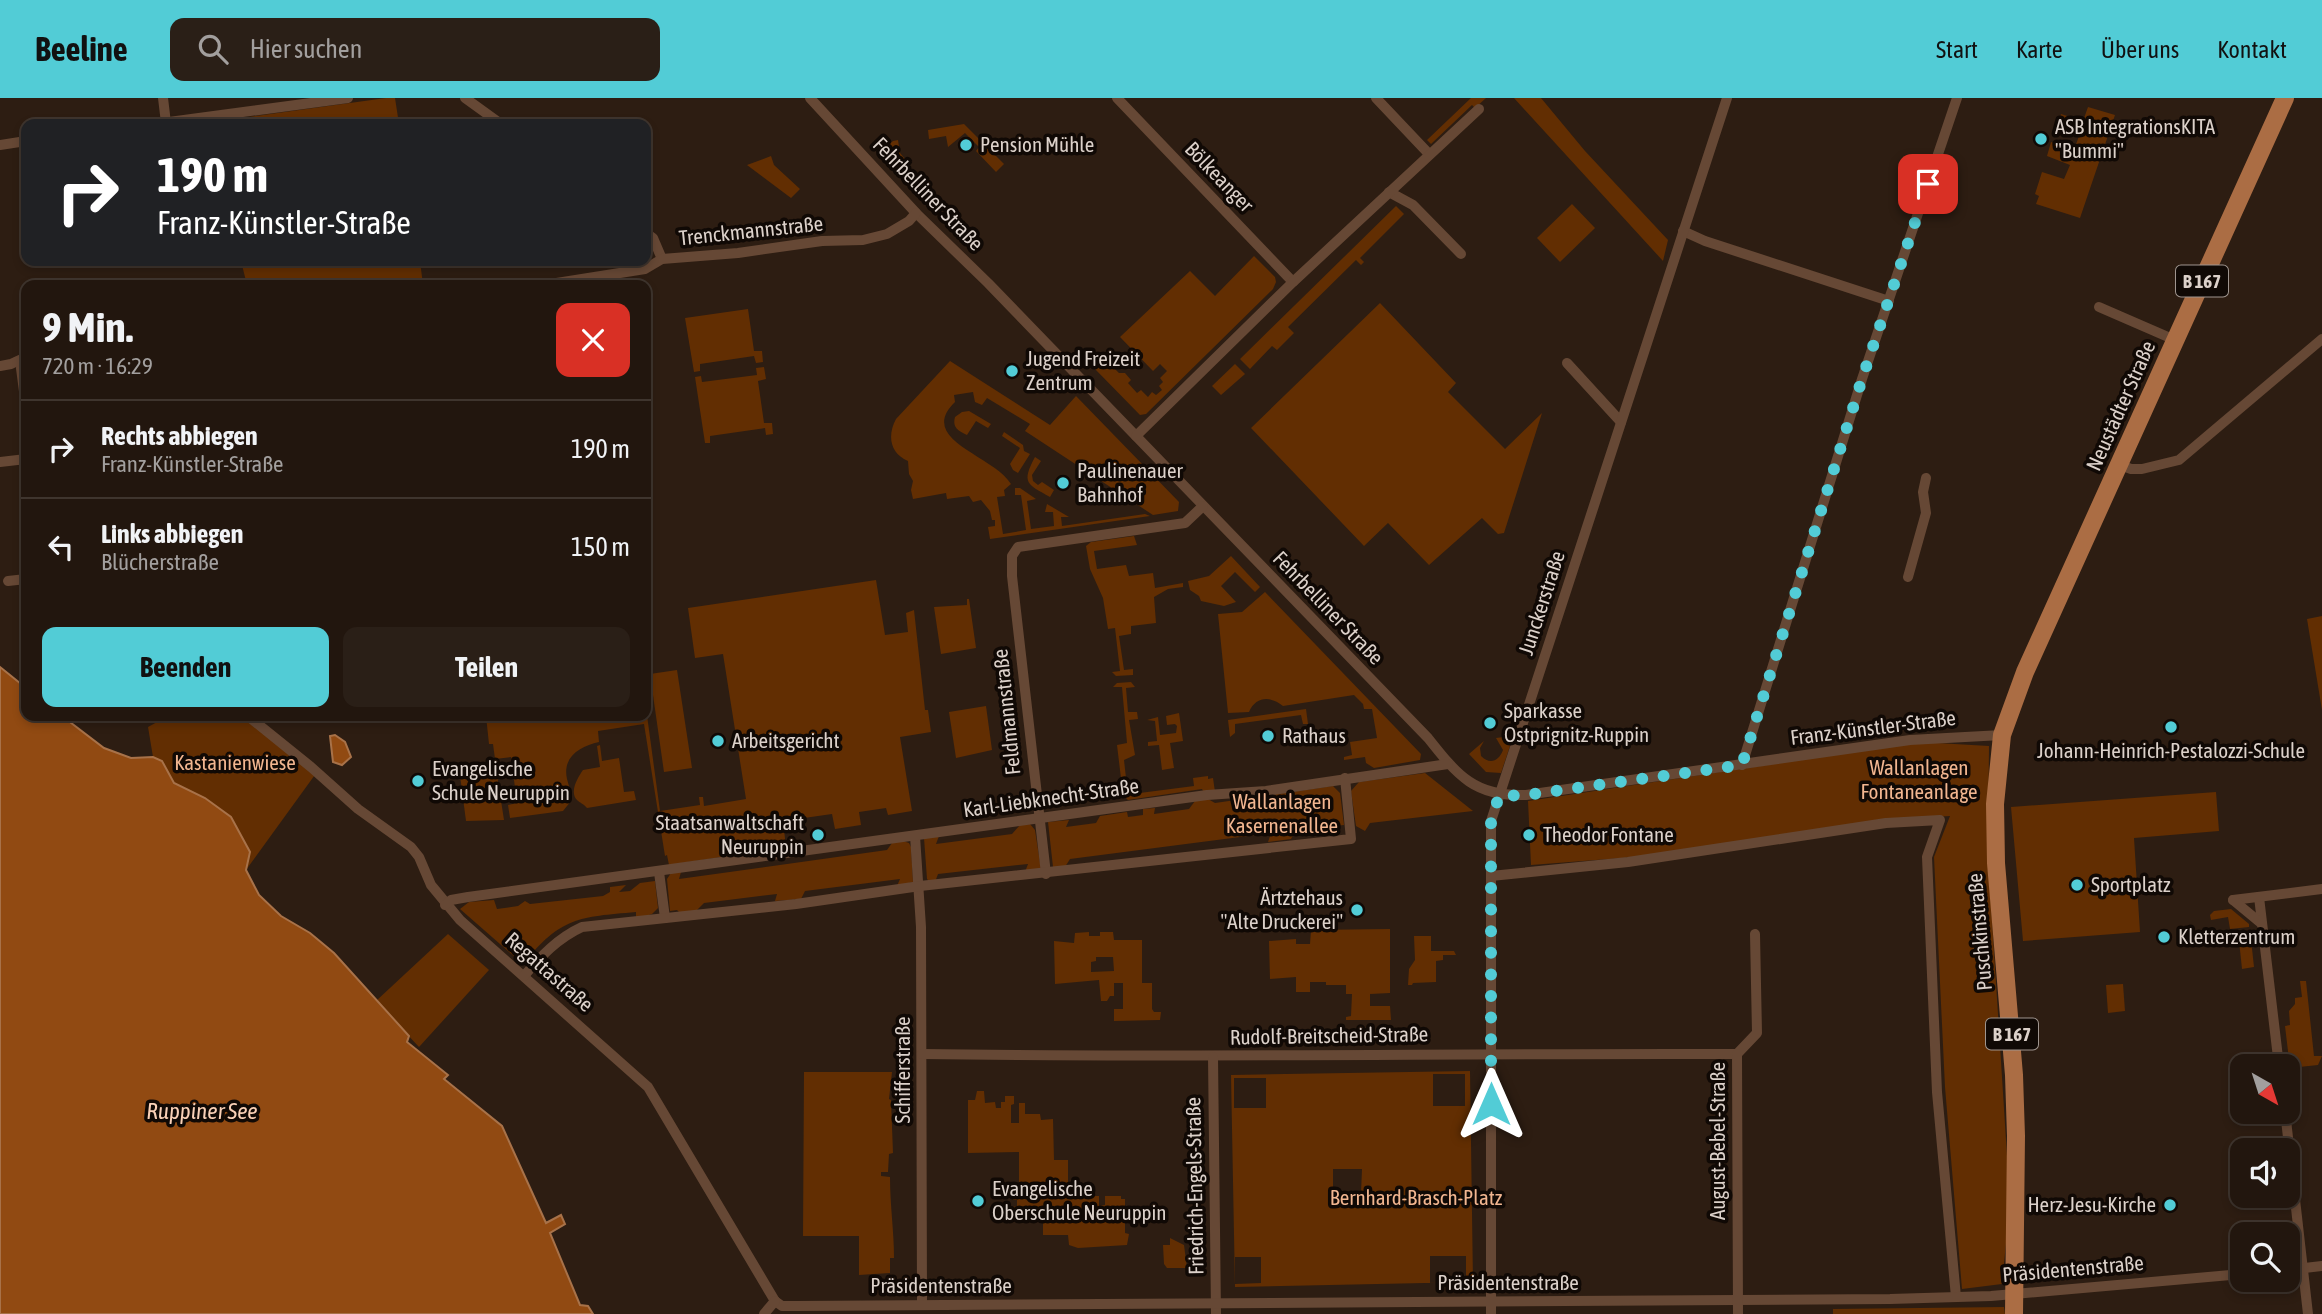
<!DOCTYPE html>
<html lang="de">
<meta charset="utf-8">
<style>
body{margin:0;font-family:"Asap Condensed",sans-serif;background:#2a1f17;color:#f1f3f6;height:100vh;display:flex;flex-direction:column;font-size:26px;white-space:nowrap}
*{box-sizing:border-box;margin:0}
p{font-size:23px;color:#a29f9e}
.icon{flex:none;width:38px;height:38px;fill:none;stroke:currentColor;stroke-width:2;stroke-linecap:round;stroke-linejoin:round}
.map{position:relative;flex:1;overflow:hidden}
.sheet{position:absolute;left:21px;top:182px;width:630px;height:441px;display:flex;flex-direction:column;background:#22160e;border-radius:14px;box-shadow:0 4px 10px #0003,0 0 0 2px #3f352e}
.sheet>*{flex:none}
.top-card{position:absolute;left:21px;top:21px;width:630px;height:147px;border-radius:14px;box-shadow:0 4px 10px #0003,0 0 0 2px #3f352e;background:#202124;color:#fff;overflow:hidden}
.needle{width:46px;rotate:141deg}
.buttons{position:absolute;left:2230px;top:956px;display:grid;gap:14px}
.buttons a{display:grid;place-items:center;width:70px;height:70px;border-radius:14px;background:#22160e;box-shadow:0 4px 10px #0003,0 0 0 2px #3f352e;font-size:35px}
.pin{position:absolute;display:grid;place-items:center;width:60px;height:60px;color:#fff;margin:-30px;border-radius:14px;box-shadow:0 4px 10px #0006}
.me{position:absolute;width:77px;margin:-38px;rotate:0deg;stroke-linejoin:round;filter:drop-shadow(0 0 5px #0008)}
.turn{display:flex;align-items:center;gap:24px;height:147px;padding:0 21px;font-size:32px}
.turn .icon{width:91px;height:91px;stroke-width:2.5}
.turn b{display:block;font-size:49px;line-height:60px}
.round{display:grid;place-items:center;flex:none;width:74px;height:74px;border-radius:14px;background:#2a1f17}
.overview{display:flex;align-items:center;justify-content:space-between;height:119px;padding:0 21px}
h1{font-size:42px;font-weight:700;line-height:52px}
.button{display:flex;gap:14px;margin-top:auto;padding:14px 21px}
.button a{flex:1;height:80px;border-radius:14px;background:#52ccd6;color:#111;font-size:28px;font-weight:700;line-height:80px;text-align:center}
.button a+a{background:#2a1f17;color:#f1f3f6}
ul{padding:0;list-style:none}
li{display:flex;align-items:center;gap:21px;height:98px;padding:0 21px;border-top:2px solid #3f352e}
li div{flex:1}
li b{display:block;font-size:26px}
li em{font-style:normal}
header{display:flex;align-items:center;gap:42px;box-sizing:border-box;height:98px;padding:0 35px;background:#52ccd6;color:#111}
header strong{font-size:33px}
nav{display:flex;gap:38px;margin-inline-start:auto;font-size:24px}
.search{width:490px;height:63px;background:#2a1f17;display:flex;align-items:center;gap:18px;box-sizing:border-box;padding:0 24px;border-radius:14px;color:#a29f9e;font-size:26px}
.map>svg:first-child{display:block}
.green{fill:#622e02;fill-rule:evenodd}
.water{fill:#914a12;stroke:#a87249;stroke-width:2}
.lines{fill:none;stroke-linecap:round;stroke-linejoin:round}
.street{stroke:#664835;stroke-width:10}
.primary{stroke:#ab6d44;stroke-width:18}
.route{stroke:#52ccd6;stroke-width:12;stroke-dasharray:0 21.6}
.poi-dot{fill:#52ccd6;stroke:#100905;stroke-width:2.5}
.labels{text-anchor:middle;stroke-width:7;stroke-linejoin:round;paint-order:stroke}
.shield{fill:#100905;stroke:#9f958f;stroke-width:2}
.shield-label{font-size:19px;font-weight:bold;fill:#dcd1ca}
.poi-label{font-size:21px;fill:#dcd1ca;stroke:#100905;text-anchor:start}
.street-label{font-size:21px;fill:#dcd1ca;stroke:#100905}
.park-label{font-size:21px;fill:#f2b690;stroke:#100905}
.water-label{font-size:23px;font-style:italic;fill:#fad1b7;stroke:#100905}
</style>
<header>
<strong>Beeline</strong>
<div class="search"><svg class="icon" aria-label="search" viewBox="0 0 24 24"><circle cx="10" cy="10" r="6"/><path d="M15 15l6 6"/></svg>Hier suchen</div>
<nav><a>Start</a><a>Karte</a><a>Über uns</a><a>Kontakt</a></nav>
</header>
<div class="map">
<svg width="2322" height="1216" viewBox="0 0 2322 1216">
<rect width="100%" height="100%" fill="#2d1d12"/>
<g class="green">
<polygon points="386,0 395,0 399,26 199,26"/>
<polygon points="1471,0 1486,0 1475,10 1472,7 1431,46 1427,42"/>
<polygon points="1514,0 1541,0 1585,53 1668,142 1663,163"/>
<polygon points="2088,9 2115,17 2080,120 2036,106 2039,98 2035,96 2042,74 2064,81 2070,67 2047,58 2051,44 2074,52 2079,38 2056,30 2061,16 2083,23"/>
<polygon points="964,26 1004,66 996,74 976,53 979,49 965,35 948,49 946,38 929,41 928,32"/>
<polygon points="898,42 900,55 906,62 902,66 910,76 905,80 880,54 893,43"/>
<polygon points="771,58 774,67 800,91 791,100 747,67"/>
<polygon points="1572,106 1595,130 1560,164 1537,140"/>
<polygon points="1396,108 1404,116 1360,160 1364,164 1361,167 1356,162 1288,229 1294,235 1277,252 1272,248 1250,271 1240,261"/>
<polygon points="1254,158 1275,179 1276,184 1273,191 1146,316 1140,317 1095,271 1105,261 1119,275 1125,275 1131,282 1128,285 1137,295 1141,292 1148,299 1152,294 1156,297 1162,292 1159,288 1163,284 1160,280 1167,273 1160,266 1153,273 1120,239 1190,173 1215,198"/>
<polygon points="241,163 420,163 423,187 247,187"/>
<polygon points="1380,205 1456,285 1448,294 1505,351 1542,315 1504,435 1498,436 1482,420 1429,467 1388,425 1364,448 1251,330"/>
<polygon points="748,211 754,253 762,253 763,264 756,265 754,258 700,266 700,273 694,274 685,220"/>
<path d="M950,263l100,64 26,-29 103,106 -1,9 -25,4 -128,-84 5,-7 -43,-26 -5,7 -7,-3 -2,-10 -19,3 1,7c-39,38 38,53 56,82l-7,6 1,6 -8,1 6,37 23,-4 -5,-35h-6v-7h5l16,11 -9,2 4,28 23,-3 -1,-14h-8l2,-8 22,13h-8l1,9 83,-12 5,2 -160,23 -2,-12 7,-1v-6h-3l-2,-9 -9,-11 -8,2 -4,-6 -22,3 -1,-6 -33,6 -2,-9 2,-9 -4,-7 -1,-13c-18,-8 -21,-25 -12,-42z"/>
<polygon points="1235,266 1245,276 1221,297 1212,288"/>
<polygon points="764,269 766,281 758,283 764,325 772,325 773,336 766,337 765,330 710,338 710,345 705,345 695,279 701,278 702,284 757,277 756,270"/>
<path d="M969,313l22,13 -3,4 -12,-7 -9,14c-8,-4 -15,-7 -12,-18l7,-5z"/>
<polygon points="1004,334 1023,347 1024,353 1030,356 1018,375 1013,372 1010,366 1020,350 1002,338"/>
<path d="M1035,359l6,4 -9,14 1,6 5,4 4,-3 12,8 -4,7c-23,-13 -29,-14 -15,-40z"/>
<polygon points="1134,438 1137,447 1094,453 1097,471 1126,467 1129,478 1153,475 1155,490 1183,485 1183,489 1168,491 1154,499 1156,525 1131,528 1131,536 1119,538 1124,572 1133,571 1133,577 1116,578 1112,574 1120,573 1115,530 1108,531 1103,500 1090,471 1086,448 1091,444"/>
<polygon points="1231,458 1260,489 1255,494 1235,474 1221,488 1236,504 1224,508 1201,503 1199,498 1190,492 1188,483 1209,478"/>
<path d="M876,482l9,55 23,-3 -2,-19 8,-3 11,100h3l3,22 -31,5 12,74 -24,4 -2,-7 -27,4 2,13 -26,4 -3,-15 -49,7 3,26 -117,18 -2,-10 -2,1 -21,-132 -46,7 1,11c-18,4 -37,14 -32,37 2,8 5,14 4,22l-8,10 -53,7 -2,-13 9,-2 -6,-46 -16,2 -2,-15h-4l-3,-28h160v-8l14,103 40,-6 -1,-8h4l1,9 42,-7 -23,-145 -28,4 -7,-50z"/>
<path d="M1265,494l156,162 -1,6 -46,8 -8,-5 -1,-6 -21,3v-3l8,-2 -2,-13 27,-4 -5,-29h-8l-1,-5 -9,-9 -71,11c-12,-10 -27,-10 -34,6l-21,1 -10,-99 24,-2z"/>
<polygon points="967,501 969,501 976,550 941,556 934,509 967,507"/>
<polygon points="2322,518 2322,612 2307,521"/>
<polygon points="677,572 692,670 664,674 650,576"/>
<polygon points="1131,584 1135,589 1126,590 1128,614 1137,614 1138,621 1129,622 1135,657 1124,662 1126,680 1130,682 1132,696 1194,688 1193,680 1208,678 1208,681 1213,680 1215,694 1204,695 1202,691 1128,702 1123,697 1117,647 1127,645 1122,589 1113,589 1117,585"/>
<polygon points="986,608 992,652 956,660 949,614"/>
<polygon points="1306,611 1308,626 1303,626 1301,617 1235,626 1235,635 1230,639 1228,622"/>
<polygon points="1179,615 1183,643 1170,645 1174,670 1162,672 1159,647 1148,648 1148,644 1157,643 1155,623 1147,622 1158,619 1160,637 1176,635 1177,628 1175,626 1167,627 1166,618"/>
<polygon points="168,618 248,618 317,674 246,772 250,754 231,719 205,700 174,685 162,663 153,659 148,629"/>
<path d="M1511,638l-1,10 -9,27 -15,-1 -17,-18 15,-13 -4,7 1,8c9,9 18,5 22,-6l-7,-12z"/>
<polygon points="1920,644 1989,648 1988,759 2010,1105 2002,1186 1962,1191 1945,989 1934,759 1950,718 1885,722 1635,759 1531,767 1528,703"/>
<path d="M600,647l2,16 17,-3 5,34 10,-1 2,9 -49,8c-3,-4 -7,-5 -10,-8 -8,-8 1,-23 6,-30l17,-3 -3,-21z"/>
<polygon points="495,664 504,722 466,723 459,670"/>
<polygon points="1425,675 1473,713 1370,725 1365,733 1356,728 1351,693 1359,684"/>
<polygon points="1333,688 1340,695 1344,727 1296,732 1291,741 1268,744 1271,735 1070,761 1065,769 1053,769 1048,724 1069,722 1066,729 1096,725 1100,718 1127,714 1128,719 1143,717 1143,711 1155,710 1154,716 1189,711 1195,703 1208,701 1215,705"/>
<polygon points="2216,694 2219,733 2134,740 2140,834 2023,843 2011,709"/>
<polygon points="1030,726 1035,732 1041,771 1025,774 1028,766 938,776 935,784 930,784 927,781 924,740 939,738 936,746 1012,736 1020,727"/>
<polygon points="903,743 909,745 911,749 913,784 897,788 900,781 805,793 801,801 775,803 777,796 704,805 696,813 680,815 677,812 670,813 667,781 671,775 681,774 679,781 887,752 892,745"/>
<path d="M655,783l3,27 -6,6 -16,5v-7c-57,5 -75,5 -113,52l-63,-55 9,-7 25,-2 3,9 21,-3 7,-5 5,3 73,-8 7,-4v-5l16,-2 -7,7 11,-1 10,-8z"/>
<polygon points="2231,811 2249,826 2249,829 2230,831 2228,819 2211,822 2210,817 2214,813"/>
<polygon points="1390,831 1390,895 1370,896 1370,908 1390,908 1391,922 1346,922 1346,919 1351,918 1352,896 1346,896 1346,887 1326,887 1326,884 1310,884 1310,894 1296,894 1296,879 1270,881 1269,843 1296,841 1296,846 1310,846 1311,832"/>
<polygon points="2250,832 2254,869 2242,871 2238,833"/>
<path d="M1089,834v4h11v-4h13l1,8h28v43h10v26l2,3h7l-1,8 -46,1v-12h9v-26h-9v13h-4l-3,5h-6l-2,-21 -44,4 -1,-43 20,2 1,-10zM1096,859h17l1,14 -23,1v-10l5,-1z"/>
<polygon points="448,836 489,872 419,949 376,903"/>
<polygon points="1414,838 1431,838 1431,853 1454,853 1456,857 1443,857 1443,862 1436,863 1436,884 1413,885 1412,887 1408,887 1409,871 1415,862"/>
<polygon points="2300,883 2306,883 2314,958 2322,958 2318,967 2290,970 2285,928 2290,927 2289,913 2295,906 2295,900 2302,899"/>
<polygon points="2123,886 2125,913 2108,915 2106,887"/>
<path d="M1470,973l3,211 -238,5 -4,-212zM1465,976v32h-32v-32zM1266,980v30h-32v-30zM1333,1071h29l-1,24h-28zM1466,1158v26l-36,1v-27zM1235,1159h26v26l-26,1z"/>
<path d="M804,974h88l-3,27 2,1 2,53 -4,1 -1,18h-7v4l9,1c0,29 4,54 4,81h-4v15l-31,2v-39h-56z"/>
<polygon points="977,993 984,993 985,1005 995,1004 996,1010 1001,1010 1001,1004 1005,1004 1005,998 1014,998 1014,1006 1011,1007 1011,1025 1019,1025 1019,1005 1025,1005 1025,1016 1040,1016 1041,1022 1053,1021 1054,1062 1068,1062 1068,1098 1099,1098 1099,1108 1105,1107 1105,1098 1121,1098 1121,1101 1125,1101 1125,1135 1129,1136 1127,1147 1078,1150 1069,1147 1068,1137 1043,1137 1043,1117 1013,1117 1013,1109 1017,1108 1017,1102 1013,1102 1013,1095 1019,1094 1019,1054 968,1055 968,1002 975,1002"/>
<polygon points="1170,1140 1184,1147 1187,1170 1167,1170 1164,1166 1163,1147 1170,1147"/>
<polygon points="2004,1209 2005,1216 1833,1216 1833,1211"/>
</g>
<g class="water">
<polygon points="0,569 26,590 26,618 62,618 104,650 131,660 153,659 162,663 174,685 205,700 231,719 250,754 246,772 259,797 281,818 310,835 334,855 409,938 407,944 448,977 444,981 502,1028 546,1125 561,1117 565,1126 550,1135 580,1207 588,1208 593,1216 0,1216"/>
<polygon points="335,637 345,644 351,659 342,667 333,664 330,638"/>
</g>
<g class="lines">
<g class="street">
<polyline points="163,0 166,25"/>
<polyline points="465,0 501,26"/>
<path d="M810,0l106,115 72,70 440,455c30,38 47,59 98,57l384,-55 92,-5"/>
<polyline points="1117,0 1293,184"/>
<polyline points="1376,0 1429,56"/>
<polyline points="154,26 348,0"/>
<polyline points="0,47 26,43"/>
<polyline points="1389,94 1413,107 1461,156"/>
<polyline points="1683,133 1705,143 1889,203"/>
<polyline points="646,135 653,140 662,161"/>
<polyline points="544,187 645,171 662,161 738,155 822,143 863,142 887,136 909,123 916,115"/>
<polyline points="2099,209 2175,242"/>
<polyline points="25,259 21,270 26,309"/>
<polyline points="1567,265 1621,324"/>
<polyline points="0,268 11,266 26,259"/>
<polyline points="1136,338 1293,184 1479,11"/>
<polyline points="0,364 26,361"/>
<polyline points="2120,367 2131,371 2142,371 2179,362 2322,241"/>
<polyline points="1908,479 1926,415 1923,394 1926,380"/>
<polyline points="8,483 26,481"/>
<polyline points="248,618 311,669 358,711 411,749 419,759 431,787 460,822 648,989 775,1203"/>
<polyline points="1742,667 1862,281 1957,0"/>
<polyline points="915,738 921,829 922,1206"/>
<polyline points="659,774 665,820"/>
<polyline points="1046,776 1012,478 1012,458 1018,449 1185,425 1203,408"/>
<polyline points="1491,778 1628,764 1886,725 1940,722 1927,759 1937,994 1956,1199"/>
<polyline points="2259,799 2279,968"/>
<polyline points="2233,802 2322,791"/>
<polyline points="2233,802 2262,826"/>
<polyline points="445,807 451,802 468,799 1207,697 1266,693 1448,666"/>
<path d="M524,878c17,-20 34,-38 58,-49l214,-23 124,-18 431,-47 -6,-61"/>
<path d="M922,956c272,4 543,-1 815,0"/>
<polyline points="1213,959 1216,1216"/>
<polyline points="2285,1013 2308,1216"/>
<polyline points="2287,1172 2322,1168"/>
<polyline points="775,1203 782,1208 795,1208 1890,1201 1991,1198 2242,1176"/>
<polyline points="764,1216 775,1203"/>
<polyline points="1491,1216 1491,723 1727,0"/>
<polyline points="1738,1216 1737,956 1757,935 1755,836"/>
</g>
<polyline class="primary" points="2014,1216 2016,1038 2014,977 1996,765 1995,706 2002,637 2025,574 2285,0"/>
</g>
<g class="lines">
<polyline class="route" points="1491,1006 1491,723 1499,698 1526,697 1742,667 1862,281 1928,86"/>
</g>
<g class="poi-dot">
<circle cx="2041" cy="41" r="7"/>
<circle cx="966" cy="47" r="7"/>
<circle cx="1012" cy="273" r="7"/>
<circle cx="1063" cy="385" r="7"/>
<circle cx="1490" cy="625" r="7"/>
<circle cx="2171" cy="629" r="7"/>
<circle cx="1268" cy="638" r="7"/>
<circle cx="718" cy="643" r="7"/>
<circle cx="418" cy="683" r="7"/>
<circle cx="818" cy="737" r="7"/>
<circle cx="1529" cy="737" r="7"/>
<circle cx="2077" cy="787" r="7"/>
<circle cx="1357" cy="812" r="7"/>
<circle cx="2164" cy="839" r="7"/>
<circle cx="978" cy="1103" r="7"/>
<circle cx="2170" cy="1107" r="7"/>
</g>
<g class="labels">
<g class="shield">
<rect x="2176" y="167.5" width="52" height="31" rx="5"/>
<rect x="1986" y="920.5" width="52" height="31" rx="5"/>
</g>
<g class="shield-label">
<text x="2202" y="190">B 167</text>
<text x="2012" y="943">B 167</text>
</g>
<g class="poi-label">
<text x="2055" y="36">ASB IntegrationsKITA<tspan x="2055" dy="24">"Bummi"</tspan></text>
<text x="980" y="54">Pension Mühle</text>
<text x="1026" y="268">Jugend Freizeit<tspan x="1026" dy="24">Zentrum</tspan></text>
<text x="1077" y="380">Paulinenauer<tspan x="1077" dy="24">Bahnhof</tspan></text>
<text x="1504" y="620">Sparkasse<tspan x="1504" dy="24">Ostprignitz-Ruppin</tspan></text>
<text x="1282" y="645">Rathaus</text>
<text x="732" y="650">Arbeitsgericht</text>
<text x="2171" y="660" text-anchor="middle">Johann-Heinrich-Pestalozzi-Schule</text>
<text x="432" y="678">Evangelische<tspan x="432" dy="24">Schule Neuruppin</tspan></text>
<text x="804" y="732" text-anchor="end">Staatsanwaltschaft<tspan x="804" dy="24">Neuruppin</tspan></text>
<text x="1543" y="744">Theodor Fontane</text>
<text x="2091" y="794">Sportplatz</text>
<text x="1343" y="807" text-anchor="end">Ärtztehaus<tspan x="1343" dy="24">"Alte Druckerei"</tspan></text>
<text x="2178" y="846">Kletterzentrum</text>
<text x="992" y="1098">Evangelische<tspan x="992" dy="24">Oberschule Neuruppin</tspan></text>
<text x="2156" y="1114" text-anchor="end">Herz-Jesu-Kirche</text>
</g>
<g class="street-label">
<text transform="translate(1219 79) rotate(46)" y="7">Bölkeanger</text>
<text transform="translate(928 96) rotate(46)" y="7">Fehrbelliner Straße</text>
<text transform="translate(751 133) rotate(-6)" y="7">Trenckmannstraße</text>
<text transform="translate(2121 308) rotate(-66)" y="7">Neustädter Straße</text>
<text transform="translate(1542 505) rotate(-72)" y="7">Junckerstraße</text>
<text transform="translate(1328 510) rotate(46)" y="7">Fehrbelliner Straße</text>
<text transform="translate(1007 614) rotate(-96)" y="7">Feldmannstraße</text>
<text transform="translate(1873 630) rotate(-7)" y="7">Franz-Künstler-Straße</text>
<text transform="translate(1051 700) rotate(-8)" y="7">Karl-Liebknecht-Straße</text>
<text transform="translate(1980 834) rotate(-95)" y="7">Puschkinstraße</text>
<text transform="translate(549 874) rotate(41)" y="7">Regattastraße</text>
<text transform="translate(1329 938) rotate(-1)" y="7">Rudolf-Breitscheid-Straße</text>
<text transform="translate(903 972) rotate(-90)" y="7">Schifferstraße</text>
<text transform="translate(1718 1043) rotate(-90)" y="7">August-Bebel-Straße</text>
<text transform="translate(1195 1088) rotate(-91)" y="7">Friedrich-Engels-Straße</text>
<text transform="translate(2073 1171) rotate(-5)" y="7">Präsidentenstraße</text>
<text x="1508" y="1192">Präsidentenstraße</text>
<text x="941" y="1195">Präsidentenstraße</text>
</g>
<g class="park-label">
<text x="235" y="672">Kastanienwiese</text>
<text x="1919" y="677">Wallanlagen<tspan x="1919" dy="24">Fontaneanlage</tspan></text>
<text x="1282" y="711">Wallanlagen<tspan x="1282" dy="24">Kasernenallee</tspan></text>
<text x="1416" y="1107">Bernhard-Brasch-Platz</text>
</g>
<g class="water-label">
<text x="202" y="1021">Ruppiner See</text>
</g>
</g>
</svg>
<div class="buttons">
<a><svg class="needle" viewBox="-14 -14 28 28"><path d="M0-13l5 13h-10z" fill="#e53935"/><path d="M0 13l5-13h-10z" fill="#a29f9e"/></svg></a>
<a><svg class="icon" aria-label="sound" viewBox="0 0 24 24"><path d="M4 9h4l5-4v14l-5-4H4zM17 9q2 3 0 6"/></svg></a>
<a><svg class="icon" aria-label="search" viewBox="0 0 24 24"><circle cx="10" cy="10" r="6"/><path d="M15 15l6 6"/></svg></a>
</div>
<div class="pin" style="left:1928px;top:86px;background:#d93025"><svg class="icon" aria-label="arrive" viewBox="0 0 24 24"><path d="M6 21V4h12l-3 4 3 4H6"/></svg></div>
<svg class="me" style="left:1491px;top:1006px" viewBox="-20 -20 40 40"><path d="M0-17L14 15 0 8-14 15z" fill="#52ccd6" stroke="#fff" stroke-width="4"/></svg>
<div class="top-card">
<div class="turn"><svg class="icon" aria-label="right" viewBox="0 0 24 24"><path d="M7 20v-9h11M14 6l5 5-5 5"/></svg><div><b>190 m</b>Franz-Künstler-Straße</div></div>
</div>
<section class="sheet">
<div class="overview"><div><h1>9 Min.</h1><p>720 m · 16:29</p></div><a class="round" style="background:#d93025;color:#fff"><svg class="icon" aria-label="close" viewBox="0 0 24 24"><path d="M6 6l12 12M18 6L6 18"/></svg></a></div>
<ul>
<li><svg class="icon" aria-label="right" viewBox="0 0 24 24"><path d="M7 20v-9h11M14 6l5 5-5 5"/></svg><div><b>Rechts abbiegen</b><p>Franz-Künstler-Straße</p></div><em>190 m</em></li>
<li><svg class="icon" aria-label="left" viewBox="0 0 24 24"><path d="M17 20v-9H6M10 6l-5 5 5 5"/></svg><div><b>Links abbiegen</b><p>Blücherstraße</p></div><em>150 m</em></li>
</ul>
<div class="button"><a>Beenden</a><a>Teilen</a></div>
</section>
</div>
